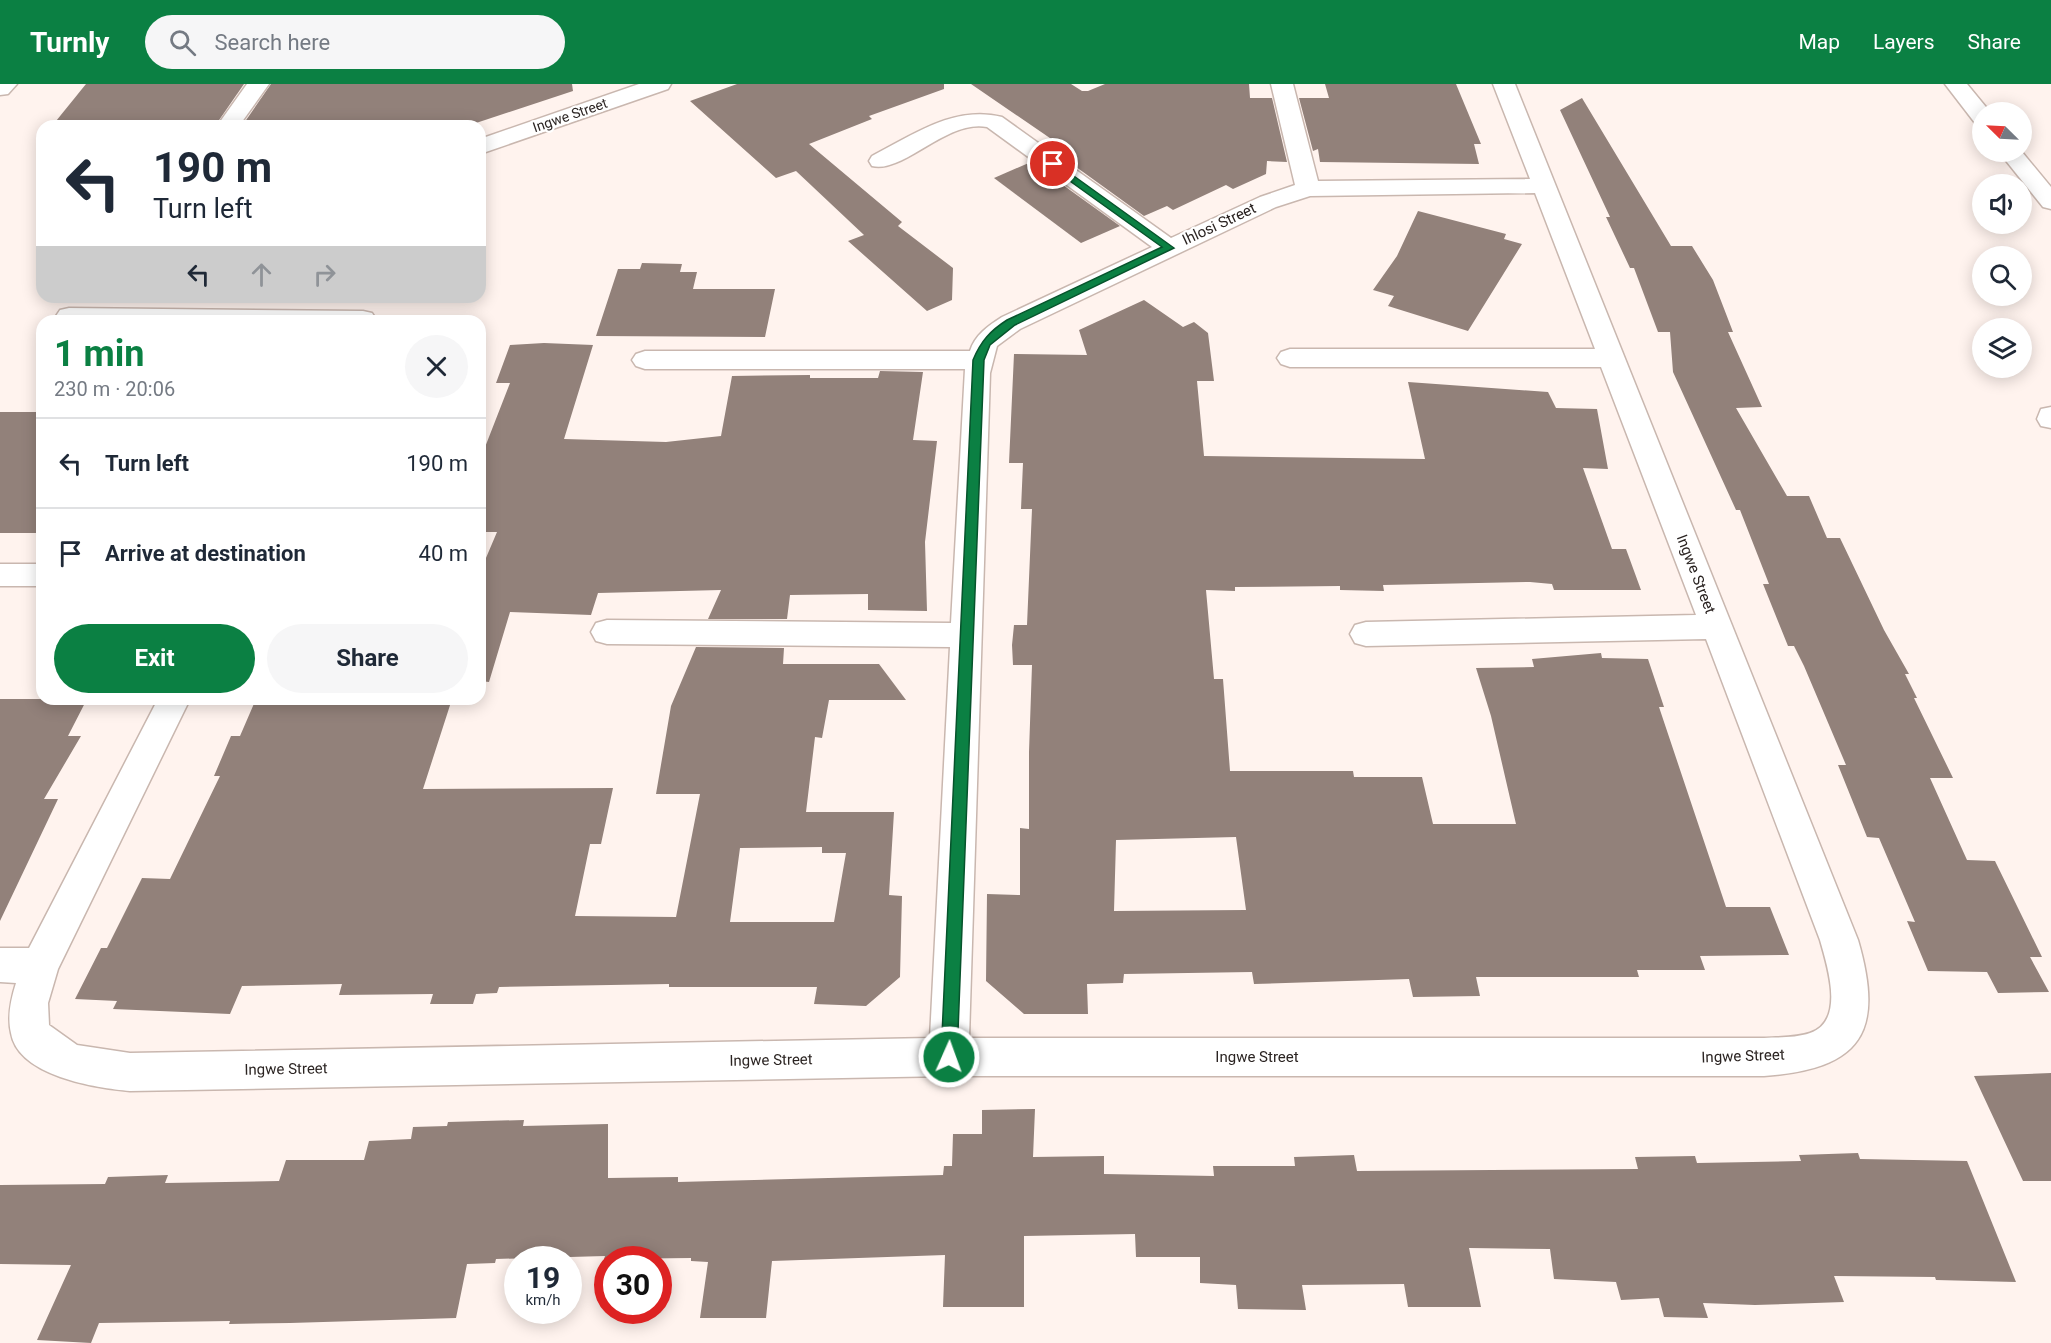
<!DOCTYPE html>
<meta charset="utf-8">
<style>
body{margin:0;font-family:Roboto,sans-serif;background:#f6f6f7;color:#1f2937;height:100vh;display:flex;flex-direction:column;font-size:22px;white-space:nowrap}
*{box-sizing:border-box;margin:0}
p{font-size:20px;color:#747a83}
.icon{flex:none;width:33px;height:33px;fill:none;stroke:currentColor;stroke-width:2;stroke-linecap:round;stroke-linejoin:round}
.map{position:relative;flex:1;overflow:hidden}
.panel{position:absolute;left:36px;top:231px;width:450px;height:390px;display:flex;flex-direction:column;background:#fff;border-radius:18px;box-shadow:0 3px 15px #0003}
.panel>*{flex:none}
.top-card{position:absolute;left:36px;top:36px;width:450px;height:183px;border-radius:18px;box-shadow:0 3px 15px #0003;background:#fff;color:#1f2937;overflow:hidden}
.needle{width:39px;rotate:294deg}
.buttons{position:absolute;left:1972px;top:18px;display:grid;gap:12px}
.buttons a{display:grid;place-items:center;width:60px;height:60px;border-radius:50%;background:#fff;box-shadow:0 3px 15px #0003;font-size:30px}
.speed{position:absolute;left:504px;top:1162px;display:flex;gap:12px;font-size:30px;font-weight:700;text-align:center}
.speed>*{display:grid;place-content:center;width:78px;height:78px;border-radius:50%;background:#fff;box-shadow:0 3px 15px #0003;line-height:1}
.speed small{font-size:15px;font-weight:400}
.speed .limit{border:9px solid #d22;background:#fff;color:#111}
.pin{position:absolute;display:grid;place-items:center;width:51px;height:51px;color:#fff;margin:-26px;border:3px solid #fff;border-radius:50%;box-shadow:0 2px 6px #0007}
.me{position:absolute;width:66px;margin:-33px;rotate:2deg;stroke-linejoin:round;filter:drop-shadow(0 0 4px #0008)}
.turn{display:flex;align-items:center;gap:21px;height:126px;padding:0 18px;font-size:27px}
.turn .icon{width:78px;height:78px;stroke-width:2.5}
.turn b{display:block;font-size:42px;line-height:51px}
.lanes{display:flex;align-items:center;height:57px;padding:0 18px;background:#0003;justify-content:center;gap:30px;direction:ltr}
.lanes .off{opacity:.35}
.round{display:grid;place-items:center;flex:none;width:63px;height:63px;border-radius:32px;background:#f6f6f7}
.headline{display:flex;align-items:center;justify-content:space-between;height:102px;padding:0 18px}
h1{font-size:36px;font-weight:700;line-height:45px;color:#0b8043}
.action{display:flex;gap:12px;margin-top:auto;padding:12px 18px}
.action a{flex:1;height:69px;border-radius:36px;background:#0b8043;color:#fff;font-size:24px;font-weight:700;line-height:69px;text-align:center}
.action a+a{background:#f6f6f7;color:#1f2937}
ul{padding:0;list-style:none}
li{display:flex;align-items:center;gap:18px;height:90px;padding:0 18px;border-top:2px solid #e0e1e3}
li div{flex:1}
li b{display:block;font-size:22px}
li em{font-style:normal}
header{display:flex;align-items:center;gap:36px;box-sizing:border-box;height:84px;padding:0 30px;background:#0b8043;color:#fff}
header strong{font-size:28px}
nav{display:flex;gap:33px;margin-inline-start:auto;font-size:21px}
.search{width:420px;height:54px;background:#f6f6f7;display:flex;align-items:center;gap:15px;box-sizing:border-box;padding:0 21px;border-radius:33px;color:#747a83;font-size:22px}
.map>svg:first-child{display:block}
.building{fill:#92817a;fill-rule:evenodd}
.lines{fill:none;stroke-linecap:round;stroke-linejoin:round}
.minor-casing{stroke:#c9b7af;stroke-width:3}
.minor{fill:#fff;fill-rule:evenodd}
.route{fill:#0b8043;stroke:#07532c;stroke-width:1.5}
.labels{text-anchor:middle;stroke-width:4.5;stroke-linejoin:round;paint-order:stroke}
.far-street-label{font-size:14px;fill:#2b2422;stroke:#fff}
.street-label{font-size:15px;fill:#2b2422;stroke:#fff}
</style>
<header>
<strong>Turnly</strong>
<div class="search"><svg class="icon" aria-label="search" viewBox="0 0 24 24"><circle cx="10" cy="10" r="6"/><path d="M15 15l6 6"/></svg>Search here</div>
<nav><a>Map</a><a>Layers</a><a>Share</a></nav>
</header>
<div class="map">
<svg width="2051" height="1259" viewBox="0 0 2051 1259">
<rect width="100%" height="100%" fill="#fff3ee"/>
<g class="building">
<polygon points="86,0 244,0 215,42 52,42"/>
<polygon points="271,0 572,0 573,7 467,42 242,42"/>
<polygon points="737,0 944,0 944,5 869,32 872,35 809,60 902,138 898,142 953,184 952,216 927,227 848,157 864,151 796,87 776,94 690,17"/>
<polygon points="971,0 1071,0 1082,7 1088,7 1105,0 1249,0 1250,14 1272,14 1287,78 1267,77 1266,90 1233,105 1226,101 1173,126 1167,122 1144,132 1054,67 1063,63"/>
<polygon points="1325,0 1456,0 1481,60 1474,60 1479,80 1320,78 1318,65 1313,67 1299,14 1329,14"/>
<polygon points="1582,14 1671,162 1692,162 1713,196 1733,248 1728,248 1762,323 1736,324 1787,412 1809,412 1827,454 1840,454 1884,546 1909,590 1905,590 1917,614 1914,614 1953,694 1930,694 1967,776 1995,777 2042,873 2030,873 2049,908 1998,909 1987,888 1928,887 1907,837 1915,838 1879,754 1867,753 1838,681 1846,681 1804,582 1794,562 1788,562 1763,500 1769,500 1740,426 1736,426 1673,288 1670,248 1658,248 1634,184 1630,184 1606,133 1610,133 1560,26"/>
<polygon points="1031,78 1120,142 1081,159 994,94"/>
<polygon points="1418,127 1506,150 1504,155 1522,160 1468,247 1388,222 1394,212 1373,206 1397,172"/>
<polygon points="642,179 682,180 680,188 697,188 693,205 775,205 765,253 596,252 618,185 640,185"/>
<path d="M1144,216l39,27 11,-5 14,11 6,48h-17l7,75 221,3 -17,-77 140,10 8,16 41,1 11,60 -25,-1 29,81h14l15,41h-87l-2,-6 -22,-2 -147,3 1,6 -44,-1v-4l-105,1v4l-29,-1 8,89h9l7,92h123l1,6h68l11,47h83l-25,-108 -15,-48 58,-1 -2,-8 69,-6 1,5 46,1 16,48h-5l67,200h44l19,48 -89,1 5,14h-68l2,7h-163l4,19 -67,1 -4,-18 -155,5 -2,-12 -128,2 -1,9 -36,1 1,30h-64l-38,-33 1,-87 33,1v-67l9,1v-77l3,-87h-19l-1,-20 2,-20h13l5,-116h-11l2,-46h-14l5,-109 73,1 -8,-25zM1236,753l10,73 -132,1 2,-71z"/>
<polygon points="544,259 593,261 564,355 666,358 721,352 732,292 810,291 810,294 878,294 880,287 923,288 913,356 937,357 925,458 927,527 868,526 868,510 790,511 787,535 708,535 721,506 598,509 591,531 510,528 489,598 480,597 480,488 497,448 480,448 480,376 510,299 496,299 510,261"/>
<rect x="0" y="328" width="42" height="121"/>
<path d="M696,563l88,1 -1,16h96l27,36h-77l-7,38 -7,-1 -9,75h88l-5,83 13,1 -2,81 -34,29 -52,-2 3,-17h-148v-3l-170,3 -2,6 -21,1 -3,10h-43l3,-10 -94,1 3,-11 -100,2 -12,28 -117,-5 4,-8 -42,-2 26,-51h6l35,-70 28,1 50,-103h-6l17,-40h9l16,-37h196l-29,90 190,-1 -12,56h-11l-15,72 101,1 24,-123h-44l15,-88zM822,763v6h24l-12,69h-104l10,-74z"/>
<polygon points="0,615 87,615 68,652 81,652 44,715 58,715 0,837"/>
<polygon points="2051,989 2051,1097 2023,1097 1974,992"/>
<polygon points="1035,1025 1033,1073 1104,1072 1104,1090 1214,1092 1213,1082 1295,1082 1294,1073 1354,1071 1357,1087 1638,1085 1635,1073 1695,1072 1697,1079 1801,1077 1799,1071 1858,1069 1860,1075 1967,1077 2016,1198 1936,1196 1935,1193 1834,1192 1844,1218 1755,1221 1703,1219 1708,1234 1664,1233 1659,1214 1621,1216 1616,1198 1554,1195 1550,1165 1469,1164 1481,1223 1408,1223 1404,1200 1302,1201 1306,1226 1238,1225 1236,1201 1200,1199 1200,1173 1136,1173 1135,1150 1024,1152 1024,1223 943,1223 945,1171 772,1177 766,1234 700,1234 708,1178 691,1177 691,1174 604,1175 605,1172 496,1175 495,1179 467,1180 456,1234 290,1239 229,1240 230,1237 99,1239 91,1259 37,1256 71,1181 0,1180 0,1101 105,1100 108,1093 168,1091 165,1099 279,1097 286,1076 364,1076 369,1057 411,1055 413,1043 447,1042 448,1038 524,1036 523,1042 608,1040 608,1094 678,1093 678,1098 943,1091 944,1082 952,1082 953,1050 982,1050 982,1026"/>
</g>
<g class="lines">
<g class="minor-casing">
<g id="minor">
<polygon points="0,0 17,0 8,10 0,11"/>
<polygon points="247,0 269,0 239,42 217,42"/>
<polygon points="639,0 671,0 668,5 480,70 480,55"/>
<path d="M1271,0h22l25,97 212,-2 -37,-95h22l343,856c27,93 3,129 -94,136h-815l-819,15c-34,-3 -112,-15 -119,-58 -4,-17 0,-34 5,-50l-16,-1v-34h29l129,-249h32l-132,270 -10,34 1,22 28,20 53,8 800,-15 20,-391 -343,-3 -11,-3 -5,-9 5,-9 11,-3 344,3 14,-254h-320l-9,-3 -4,-6 4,-6 9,-3h325c5,-16 18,-25 32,-34l150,-70 -165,-120c-40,-8 -84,47 -115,39l-3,-5 3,-5c41,-21 82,-51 130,-39l169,121 89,-41 35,-12zM1535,109l60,156h-305l-9,3 -4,6 4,6 9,3h311l95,248 -330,7 -11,3 -5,9 5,9 11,3 340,-7 114,301c7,25 26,81 -10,93 -14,5 -31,4 -46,5h-795l21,-665 7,-27 23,-17 256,-122 34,-11z"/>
<polygon points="1945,0 1967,0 1990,28 1983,28 1983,41 1975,39"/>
<polygon points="1999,68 2022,68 2051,103 2051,125 2043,123"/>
<polygon points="69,224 363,227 372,229 376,235 59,237 56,232 60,226"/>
<polygon points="2051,323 2051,344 2041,342 2037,335 2041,325"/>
<rect x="0" y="480" width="42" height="22"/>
</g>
</g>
<use href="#minor" class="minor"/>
</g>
<path class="route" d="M1053,77l121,87 -159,77 -25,20 -6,15 -27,697 -2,6 -6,2 -5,-2 -3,-6 32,-697c8,-19 17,-29 34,-40l155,-73 -113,-81 -1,-2z"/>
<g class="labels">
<g class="far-street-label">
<text transform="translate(570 31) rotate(-19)" y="5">Ingwe Street</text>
</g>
<g class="street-label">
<text transform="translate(1219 140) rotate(-25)" y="5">Ihlosi Street</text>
<text transform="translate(1696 490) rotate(69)" y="5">Ingwe Street</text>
<text transform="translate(1743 972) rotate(-2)" y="5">Ingwe Street</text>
<text x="1257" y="978">Ingwe Street</text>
<text transform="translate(771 976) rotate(-1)" y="5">Ingwe Street</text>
<text transform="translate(286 985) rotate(-1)" y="5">Ingwe Street</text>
</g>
</g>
</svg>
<div class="buttons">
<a><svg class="needle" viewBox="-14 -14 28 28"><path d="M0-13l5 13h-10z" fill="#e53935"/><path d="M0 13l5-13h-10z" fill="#747a83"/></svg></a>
<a><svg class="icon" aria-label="sound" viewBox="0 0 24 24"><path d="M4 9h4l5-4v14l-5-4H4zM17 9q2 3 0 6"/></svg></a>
<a><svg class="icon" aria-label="search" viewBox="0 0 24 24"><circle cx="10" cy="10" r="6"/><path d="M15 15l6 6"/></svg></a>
<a><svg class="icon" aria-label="layers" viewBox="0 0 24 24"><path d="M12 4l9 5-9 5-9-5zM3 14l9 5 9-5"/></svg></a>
</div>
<div class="speed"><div>19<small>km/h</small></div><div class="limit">30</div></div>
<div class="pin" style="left:1053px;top:80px;background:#d93025"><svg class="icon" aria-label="arrive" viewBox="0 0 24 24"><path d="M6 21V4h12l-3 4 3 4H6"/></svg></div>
<svg class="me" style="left:949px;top:973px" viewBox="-20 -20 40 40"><circle r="17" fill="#0b8043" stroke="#fff" stroke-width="3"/><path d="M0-11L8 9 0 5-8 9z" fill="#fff"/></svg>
<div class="top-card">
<div class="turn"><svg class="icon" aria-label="left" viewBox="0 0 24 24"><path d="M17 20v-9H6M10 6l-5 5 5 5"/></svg><div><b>190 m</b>Turn left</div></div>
<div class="lanes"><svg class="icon" aria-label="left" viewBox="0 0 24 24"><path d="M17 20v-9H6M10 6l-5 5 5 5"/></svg><svg class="icon off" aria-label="ahead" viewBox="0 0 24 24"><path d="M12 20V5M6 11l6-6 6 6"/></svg><svg class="icon off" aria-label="right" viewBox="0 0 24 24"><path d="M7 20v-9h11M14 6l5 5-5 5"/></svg></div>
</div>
<section class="panel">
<div class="headline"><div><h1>1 min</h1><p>230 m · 20:06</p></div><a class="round"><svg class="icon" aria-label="close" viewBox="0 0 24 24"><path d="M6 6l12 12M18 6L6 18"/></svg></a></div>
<ul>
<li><svg class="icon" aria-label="left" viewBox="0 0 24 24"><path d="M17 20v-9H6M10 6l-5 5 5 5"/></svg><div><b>Turn left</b></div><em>190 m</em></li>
<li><svg class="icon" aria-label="arrive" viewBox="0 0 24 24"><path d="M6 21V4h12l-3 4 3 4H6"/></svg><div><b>Arrive at destination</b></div><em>40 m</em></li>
</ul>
<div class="action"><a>Exit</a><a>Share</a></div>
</section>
</div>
